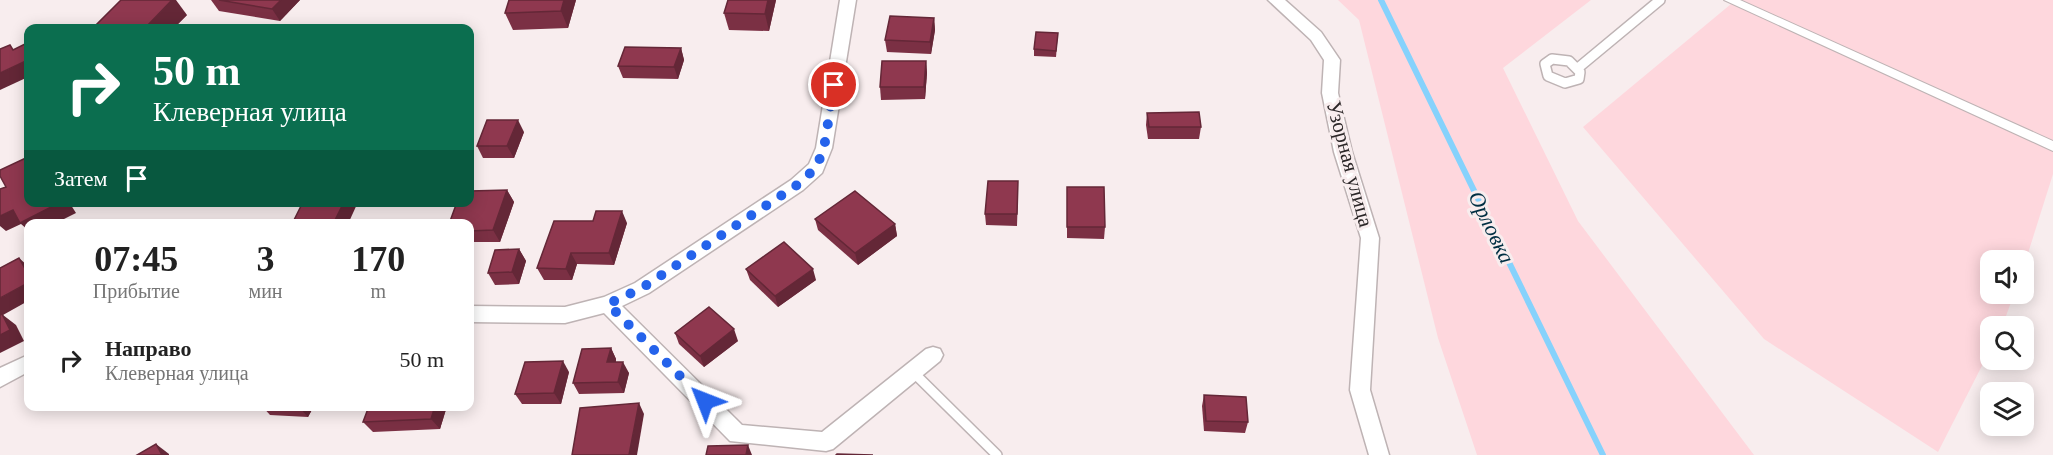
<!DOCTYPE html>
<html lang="ru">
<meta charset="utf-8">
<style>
body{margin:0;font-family:Georgia,serif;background:#f2f2f2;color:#222;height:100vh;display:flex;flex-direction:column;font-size:22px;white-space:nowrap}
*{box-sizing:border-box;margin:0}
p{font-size:20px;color:#767676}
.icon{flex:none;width:33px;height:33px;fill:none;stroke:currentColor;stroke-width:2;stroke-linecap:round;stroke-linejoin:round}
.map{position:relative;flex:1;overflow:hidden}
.details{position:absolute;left:24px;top:219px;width:450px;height:192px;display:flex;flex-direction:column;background:#fff;border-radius:12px;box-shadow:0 3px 15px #0003}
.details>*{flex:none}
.top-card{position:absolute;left:24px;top:24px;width:450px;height:183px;border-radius:12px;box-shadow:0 3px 15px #0003;background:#0b6e4f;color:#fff;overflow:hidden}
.fabs{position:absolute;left:1980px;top:250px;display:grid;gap:12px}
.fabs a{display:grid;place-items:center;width:54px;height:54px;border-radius:12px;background:#fff;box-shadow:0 3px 15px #0003;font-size:30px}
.pin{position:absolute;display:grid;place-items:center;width:51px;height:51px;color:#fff;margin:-26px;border:3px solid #fff;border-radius:50%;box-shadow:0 2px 6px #0007}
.me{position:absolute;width:66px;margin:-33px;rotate:315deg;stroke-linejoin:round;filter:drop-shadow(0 0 4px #0008)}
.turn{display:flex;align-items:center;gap:21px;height:126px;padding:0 30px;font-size:27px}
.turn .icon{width:78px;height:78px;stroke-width:2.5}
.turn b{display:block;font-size:42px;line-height:51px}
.then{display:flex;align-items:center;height:57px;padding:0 30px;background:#0003;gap:12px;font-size:22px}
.eta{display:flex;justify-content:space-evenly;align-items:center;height:102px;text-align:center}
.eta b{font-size:36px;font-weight:600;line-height:42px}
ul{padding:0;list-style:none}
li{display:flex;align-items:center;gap:18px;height:78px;padding:0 30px}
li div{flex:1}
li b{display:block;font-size:22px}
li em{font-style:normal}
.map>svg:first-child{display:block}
.green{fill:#fed7dd}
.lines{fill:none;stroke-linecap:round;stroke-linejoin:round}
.stream{stroke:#86d2fc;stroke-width:6}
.service-casing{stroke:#beb3b4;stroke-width:12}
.pedestrian-casing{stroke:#beb3b4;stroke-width:2}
.minor-casing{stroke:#beb3b4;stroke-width:3}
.service{stroke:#fff;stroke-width:9}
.pedestrian{fill:#fff;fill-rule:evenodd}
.minor{fill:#fff;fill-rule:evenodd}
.wall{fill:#7b3044}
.shaded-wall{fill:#642737}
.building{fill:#8f384f;stroke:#642737;stroke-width:1.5}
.route{stroke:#2563eb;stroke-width:10;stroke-dasharray:0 18}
.labels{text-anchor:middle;stroke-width:6;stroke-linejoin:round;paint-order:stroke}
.street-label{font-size:21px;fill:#2b2627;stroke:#f8edee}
.water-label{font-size:22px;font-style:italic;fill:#002f43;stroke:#f8edee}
</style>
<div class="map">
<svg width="2053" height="455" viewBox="0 0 2053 455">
<rect width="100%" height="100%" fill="#f8edee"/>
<g class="green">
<polygon points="1338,0 1591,0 1503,68 1578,221 1754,455 1477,455 1438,338 1359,20"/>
<polygon points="1729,0 2053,0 2053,174 2024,266 2024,261 1990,261 1990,294 2014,294 2002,327 1990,327 1990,350 1938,452 1764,339 1583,127 1731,4"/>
</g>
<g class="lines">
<polyline class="stream" points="1381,0 1603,455"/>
<g class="service-casing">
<g id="service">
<polygon points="1552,59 1569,61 1580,72 1579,79 1565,83 1548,76 1545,64"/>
<polyline points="1578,68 1660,0"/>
<polyline points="913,372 997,455"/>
</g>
</g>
<g class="pedestrian-casing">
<polygon id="pedestrian" points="1724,0 1740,0 2053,141 2053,151"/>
</g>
<g class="minor-casing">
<g id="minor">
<polygon points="840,0 856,0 832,148 822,173 803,190 649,293 622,306 742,425 822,432 926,349 933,347 940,349 943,355 940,361 833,449 826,451 730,441 604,313 565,323 470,322 470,306 565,307 604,297 635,283 791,180 809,164 816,148"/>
<polygon points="1268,0 1285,0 1321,32 1340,60 1338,93 1352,152 1379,238 1370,390 1389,455 1369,455 1350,390 1361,238 1334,152 1322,93 1324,60 1311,40"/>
<polygon points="28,355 28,372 0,387 0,368"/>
</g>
</g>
<use href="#service" class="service"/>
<use href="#pedestrian" class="pedestrian"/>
<use href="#minor" class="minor"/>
</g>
<g class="wall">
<polygon points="211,0 300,0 280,21 219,11"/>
<polygon points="576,0 568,28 513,30 505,13"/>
<polygon points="728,0 776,0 769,31 729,30 724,13"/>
<polygon points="187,15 174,28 99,28 96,25"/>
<polygon points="934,18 935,30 931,54 887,52 885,40"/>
<polygon points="1058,33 1056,57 1034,56 1034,49"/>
<polygon points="681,48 684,60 678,79 623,78 618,66"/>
<polygon points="926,61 927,73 925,99 881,100 880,87"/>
<polygon points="1147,113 1201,127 1199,139 1148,139 1146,125"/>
<polygon points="524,132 514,158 483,158 477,146"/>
<polygon points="1067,187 1105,227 1104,239 1067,238"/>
<polygon points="507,190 514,202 500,242 470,242 470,224"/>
<polygon points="1018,193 1017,226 986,225 985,214"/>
<polygon points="815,219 895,224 897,236 858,265 818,230"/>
<polygon points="593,221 627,223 614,265 577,264 572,280 544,280 537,268"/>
<polygon points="519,249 526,261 519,284 495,285 488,273"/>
<polygon points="746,269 816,280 778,307 750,280"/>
<polygon points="675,333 738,341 704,367 679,344"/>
<polygon points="611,348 616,359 616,362 629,373 624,393 579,394 573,383"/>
<polygon points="569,372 561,404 522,404 515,394"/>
<polygon points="1204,395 1248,422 1245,433 1204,431 1202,406"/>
<polygon points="262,406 314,406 308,417 270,415"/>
<polygon points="369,406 447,406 440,429 373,432 363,422"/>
</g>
<g class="shaded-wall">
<polygon points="172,0 176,0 187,15 174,28 145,28"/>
<polygon points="281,0 300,0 280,21 272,9"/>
<polygon points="564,0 576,0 568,28 561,11"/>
<polygon points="768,0 776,0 769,31 765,14"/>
<polygon points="934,18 935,30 931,54 930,42"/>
<polygon points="681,48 684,60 678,79 674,67"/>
<polygon points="28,60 28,77 0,90 0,73"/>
<polygon points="926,61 927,73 925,99 924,87"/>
<polygon points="518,120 524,132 514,158 507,146"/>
<polygon points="507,190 514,202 500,242 493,230"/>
<polygon points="61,202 69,202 76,213 54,224 28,224 28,230 21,224 6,231 0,226 0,216 13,210"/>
<polygon points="344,202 358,202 348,224 333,224"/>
<polygon points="622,211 627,223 614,265 609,253"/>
<polygon points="895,224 897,236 858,265 855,253"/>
<polygon points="519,249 526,261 519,284 512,272"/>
<polygon points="571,253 577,264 572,280 566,269"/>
<polygon points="19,258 28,266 28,274"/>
<polygon points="813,269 816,280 778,307 775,296"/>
<polygon points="28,283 28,301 3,315 16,325 24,341 0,353 0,298"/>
<polygon points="734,329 738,341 704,367 700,356"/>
<polygon points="611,348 616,359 613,373 607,362"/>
<polygon points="563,361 569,372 561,404 554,393"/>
<polygon points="623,362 629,373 624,393 618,382"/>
<polygon points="639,403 644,414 637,455 629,455"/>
<polygon points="298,406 314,406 308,417"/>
<polygon points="435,406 447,406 440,429 431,419"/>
<polygon points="156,444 169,454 169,455 162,455"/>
<polygon points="748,445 752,455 746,455"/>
</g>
<g class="building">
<polygon points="121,0 172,0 145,28 126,28 96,25"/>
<polygon points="219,0 281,0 272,9"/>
<polygon points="509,0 564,0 561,11 505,13"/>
<polygon points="728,0 768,0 765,14 724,13"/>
<polygon points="890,16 934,18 930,42 885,40"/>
<polygon points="1036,32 1058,33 1056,51 1034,49"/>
<polygon points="27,43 28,45 28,60 0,73 0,49 10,45 13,50"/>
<polygon points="625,47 681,48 674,67 618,66"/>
<polygon points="882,61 926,61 924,87 880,87"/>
<polygon points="1199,112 1201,127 1149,127 1147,113"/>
<polygon points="487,120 518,120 507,146 477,146"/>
<polygon points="28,157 28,202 61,202 20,223 13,210 0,216 0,189 6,187 0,176 0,170"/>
<polygon points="988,181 1018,181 1017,214 985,214"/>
<polygon points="1067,187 1104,187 1105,227 1067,227"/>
<polygon points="507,190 493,230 470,231 470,224 449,224 457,202 470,202 470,191"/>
<polygon points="855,191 895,224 855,253 815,219"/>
<polygon points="303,202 344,202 333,224 292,224"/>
<polygon points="596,211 622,211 609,253 571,253 566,269 537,268 554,221 593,221"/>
<polygon points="784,242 813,269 775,296 746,269"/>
<polygon points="519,249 512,272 488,273 495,250"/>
<polygon points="19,258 28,274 28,283 0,298 0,268"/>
<polygon points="709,307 734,329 700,356 675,333"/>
<polygon points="2,314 10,330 0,335 0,315"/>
<polygon points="611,348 607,362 623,362 618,382 573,383 582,349"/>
<polygon points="563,361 554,393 515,394 525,362"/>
<polygon points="1204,395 1246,397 1248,422 1206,421"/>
<polygon points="639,403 629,455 572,455 580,408"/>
<polygon points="369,406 435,406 431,419 363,422"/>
<polygon points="156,444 162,455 137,455"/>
<polygon points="748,445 746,455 706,455 708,446"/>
<polygon points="837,454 873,455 836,455"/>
</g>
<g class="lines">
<polyline class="route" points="705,401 608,304 642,288 797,185 816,168 824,148 834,85"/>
</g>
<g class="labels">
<g class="street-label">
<text transform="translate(1350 164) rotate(75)" y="7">Узорная улица</text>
</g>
<g class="water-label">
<text transform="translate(1492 227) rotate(64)" y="8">Орловка</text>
</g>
</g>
</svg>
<div class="fabs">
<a><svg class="icon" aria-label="sound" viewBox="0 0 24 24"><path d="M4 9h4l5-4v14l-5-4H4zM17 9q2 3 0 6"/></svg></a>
<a><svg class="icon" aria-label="search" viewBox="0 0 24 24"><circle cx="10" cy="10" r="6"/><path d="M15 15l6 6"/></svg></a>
<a><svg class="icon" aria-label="layers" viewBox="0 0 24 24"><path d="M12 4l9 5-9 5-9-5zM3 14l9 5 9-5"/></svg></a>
</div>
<div class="pin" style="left:834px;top:85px;background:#d93025"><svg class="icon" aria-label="arrive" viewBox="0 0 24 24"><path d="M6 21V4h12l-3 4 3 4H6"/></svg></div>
<svg class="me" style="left:705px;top:401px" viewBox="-20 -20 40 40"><path d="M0-17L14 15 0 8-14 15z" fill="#2563eb" stroke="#fff" stroke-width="4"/></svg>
<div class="top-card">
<div class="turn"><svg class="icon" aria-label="right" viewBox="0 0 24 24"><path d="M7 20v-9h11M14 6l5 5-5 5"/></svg><div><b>50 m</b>Клеверная улица</div></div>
<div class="then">Затем<svg class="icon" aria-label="arrive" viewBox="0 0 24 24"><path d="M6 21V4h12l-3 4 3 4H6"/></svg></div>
</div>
<section class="details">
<div class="eta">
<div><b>07:45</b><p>Прибытие</p></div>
<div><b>3</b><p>мин</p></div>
<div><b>170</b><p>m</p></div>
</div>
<ul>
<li><svg class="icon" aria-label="right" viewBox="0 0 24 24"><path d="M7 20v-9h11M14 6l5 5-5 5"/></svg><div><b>Направо</b><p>Клеверная улица</p></div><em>50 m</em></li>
</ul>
</section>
</div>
